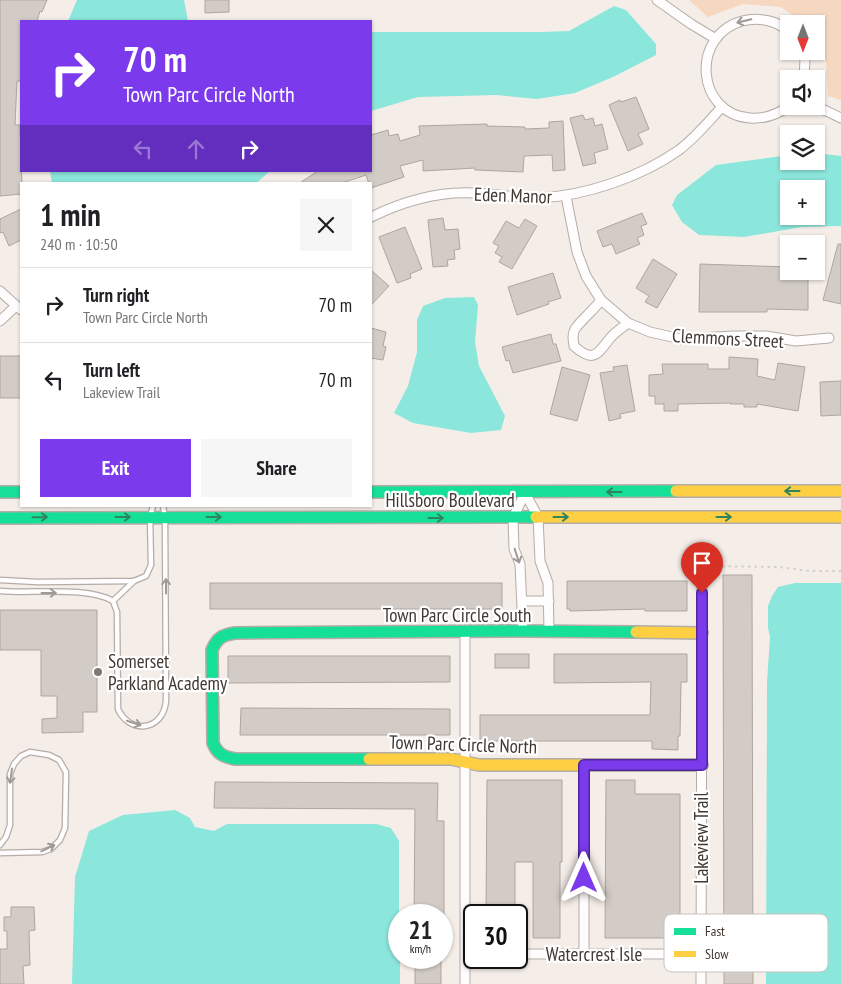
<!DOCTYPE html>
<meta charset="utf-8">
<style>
body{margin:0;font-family:"PT Sans Narrow",sans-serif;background:#f6f6f6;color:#202124;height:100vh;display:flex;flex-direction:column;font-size:19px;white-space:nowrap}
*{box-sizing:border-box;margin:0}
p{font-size:16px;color:#757577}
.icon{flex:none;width:28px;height:28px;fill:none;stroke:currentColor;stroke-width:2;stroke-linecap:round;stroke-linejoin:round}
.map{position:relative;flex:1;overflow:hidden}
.panel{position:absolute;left:20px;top:182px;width:352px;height:325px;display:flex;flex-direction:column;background:#fff;border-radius:0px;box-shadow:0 1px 4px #0004}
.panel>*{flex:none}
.top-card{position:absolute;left:20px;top:20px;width:352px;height:152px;border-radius:0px;box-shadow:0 1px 4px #0004;background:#7c3aed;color:#fff;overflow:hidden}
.needle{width:32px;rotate:180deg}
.tools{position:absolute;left:780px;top:15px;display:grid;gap:10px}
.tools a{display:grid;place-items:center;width:45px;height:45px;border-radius:0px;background:#fff;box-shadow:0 1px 4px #0004;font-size:25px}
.speed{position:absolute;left:388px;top:904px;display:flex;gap:10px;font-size:25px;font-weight:700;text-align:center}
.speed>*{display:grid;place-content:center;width:65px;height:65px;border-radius:50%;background:#fff;box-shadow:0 1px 4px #0004;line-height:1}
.speed small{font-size:12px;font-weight:400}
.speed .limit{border:2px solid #111;border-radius:8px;background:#fff;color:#111}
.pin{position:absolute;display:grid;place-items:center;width:42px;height:42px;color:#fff;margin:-51px -21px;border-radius:50% 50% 50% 0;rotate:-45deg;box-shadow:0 0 5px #0007}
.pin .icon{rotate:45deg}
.me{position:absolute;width:55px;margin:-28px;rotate:0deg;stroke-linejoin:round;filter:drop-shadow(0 0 4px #0008)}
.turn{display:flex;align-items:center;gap:18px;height:105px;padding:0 20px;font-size:22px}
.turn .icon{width:65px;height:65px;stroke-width:2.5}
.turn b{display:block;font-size:35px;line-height:42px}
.lanes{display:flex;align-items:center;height:48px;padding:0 20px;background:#0003;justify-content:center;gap:25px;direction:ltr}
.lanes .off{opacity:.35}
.round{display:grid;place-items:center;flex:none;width:52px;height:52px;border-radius:0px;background:#f6f6f6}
.overview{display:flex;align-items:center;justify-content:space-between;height:85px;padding:0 20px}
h1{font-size:30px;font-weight:700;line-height:38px}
.cta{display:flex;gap:10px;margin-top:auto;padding:10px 20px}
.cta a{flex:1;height:58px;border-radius:0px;background:#7c3aed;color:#fff;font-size:20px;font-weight:700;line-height:58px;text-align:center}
.cta a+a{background:#f6f6f6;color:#202124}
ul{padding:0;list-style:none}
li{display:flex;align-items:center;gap:15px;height:75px;padding:0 20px;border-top:1px solid #e0e0e0}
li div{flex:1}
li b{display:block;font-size:19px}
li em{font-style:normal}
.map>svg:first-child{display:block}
.green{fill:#f6d7bf}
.water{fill:#8be6db;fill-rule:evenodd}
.building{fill:#d3ccc6;stroke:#ada6a0}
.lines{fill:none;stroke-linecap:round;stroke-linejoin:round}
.lane-casing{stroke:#b4ada7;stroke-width:7}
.street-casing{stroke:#b4ada7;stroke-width:11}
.fast-casing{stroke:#b4ada7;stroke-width:14}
.slow-casing{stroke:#b4ada7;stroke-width:14}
.path{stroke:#d2cfcd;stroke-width:2;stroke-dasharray:2.5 4;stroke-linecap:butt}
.lane{stroke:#fefcfc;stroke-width:4.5}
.street{stroke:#fefcfc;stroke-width:9}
.fast{stroke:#16e098;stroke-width:11}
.slow{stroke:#ffcf43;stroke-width:11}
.oneway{stroke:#a09a96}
.oneway2{stroke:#2e845f}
.route-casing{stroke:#51269a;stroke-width:12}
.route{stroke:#7c3aed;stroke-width:9}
.poi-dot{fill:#807871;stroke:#fff;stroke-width:2}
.labels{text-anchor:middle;stroke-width:4.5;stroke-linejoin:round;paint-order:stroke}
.street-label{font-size:19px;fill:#413831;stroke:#fff}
.poi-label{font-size:19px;fill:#413831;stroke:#fff;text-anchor:start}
.key{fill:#fff;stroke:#c6c3c1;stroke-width:1}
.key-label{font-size:14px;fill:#413831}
</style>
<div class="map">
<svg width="841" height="984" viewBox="0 0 841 984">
<rect width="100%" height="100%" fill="#f5eee8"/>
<polygon class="green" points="689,0 841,0 841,100 828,96 826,62 816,37 816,24 806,24 781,7 743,4 708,17"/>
<g class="water">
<polygon points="77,0 184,0 188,21 68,21"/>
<polygon points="614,6 626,10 656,44 656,55 613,77 575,93 537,99 496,95 418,97 371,111 371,32 541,32 569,31"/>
<path d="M816,153l25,3v70l-39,1 -58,10 -45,-2 -17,-13 -10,-17 5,-10 39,-30 73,-10v6h27zM789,189h27v27h-27z"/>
<polygon points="50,171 270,171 255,184 52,184"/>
<polygon points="474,297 478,305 475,342 479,366 505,416 501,430 471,433 413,423 394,413 408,386 417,352 417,320 423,306 445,298"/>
<polygon points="795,583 841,583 841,984 766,984 767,682 770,637 768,628 768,606 772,596 778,587"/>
<polygon points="175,810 190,818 195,827 214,831 227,824 376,824 391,828 399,841 399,958 400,958 400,984 72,984 75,877 89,831 123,815"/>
</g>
<g class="building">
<polygon points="0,0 47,0 42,12 40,11 37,21 21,21 21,81 17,81 15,125 20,125 22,184 21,194 0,196"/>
<polygon points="205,0 229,0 229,12 205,13"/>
<polygon points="636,97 649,129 638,134 643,144 628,151 609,105 620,100 621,102"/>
<polygon points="583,115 585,120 593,118 595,126 602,124 608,149 594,153 596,163 583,166 570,118"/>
<polygon points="563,121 565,170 553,171 552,155 524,156 523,172 475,170 475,168 423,171 423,160 400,166 404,177 371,188 371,184 369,184 366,175 339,184 298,184 318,171 371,171 371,135 388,130 389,136 398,134 400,141 420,135 419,126 487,124 487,126 525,127 525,129 549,128 549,122"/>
<polygon points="21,209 21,240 9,246 3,232 0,233 0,219"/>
<polygon points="642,213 647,224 641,226 644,235 637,238 640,244 616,254 612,244 603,247 597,231"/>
<polygon points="443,218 445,230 458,229 460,249 454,250 455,259 447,260 448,266 433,267 428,220"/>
<polygon points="525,219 537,226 512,269 499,262 502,257 495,253 499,246 493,243 506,221 519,228"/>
<polygon points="405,227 422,269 410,274 411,278 397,283 379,237"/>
<polygon points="838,244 841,244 841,304 823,300"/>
<polygon points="653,259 677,274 657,308 645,302 649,296 636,288"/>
<polygon points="700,264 789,267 789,271 808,271 808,310 767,309 767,312 699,312"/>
<polygon points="371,270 389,286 371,305"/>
<polygon points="553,273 561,298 548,302 549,304 517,315 508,287"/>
<polygon points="371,328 386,332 383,346 386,347 383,360 371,358"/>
<polygon points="551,334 553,344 556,344 561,361 513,373 509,360 506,361 502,347"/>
<rect x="0" y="356" width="21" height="42"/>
<polygon points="729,357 758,359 757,376 775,380 778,363 805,367 798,411 757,404 757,407 744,407 744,404 730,404 731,403 678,404 678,411 664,411 664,404 655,404 655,396 649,396 649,375 663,374 662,364 708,364 708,369 729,369"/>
<polygon points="627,365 635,411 620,414 621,418 609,421 600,373 614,371 613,367"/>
<polygon points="562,367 590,375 577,421 550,414"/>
<polygon points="841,381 841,415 821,416 820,382"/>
<polygon points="723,575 752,575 753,984 724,984"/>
<polygon points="567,581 687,581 687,611 645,611 645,609 570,611 570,609 567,609"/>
<rect x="210" y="583" width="292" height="26"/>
<polygon points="0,610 97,610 97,712 83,712 83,732 42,733 42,719 57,718 57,696 41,696 41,650 0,650"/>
<rect x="495" y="654" width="34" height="14"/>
<polygon points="554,654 687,654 687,682 681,682 680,736 678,736 678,750 652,749 652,741 480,741 480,715 650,715 651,682 554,683"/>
<polygon points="228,656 450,656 450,682 228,683"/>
<polygon points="241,708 450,709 450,735 240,735"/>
<polygon points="487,780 562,780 562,862 560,862 560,938 533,938 533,862 515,862 515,915 486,915"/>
<polygon points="606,780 635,780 635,794 680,794 680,938 605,938"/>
<polygon points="215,782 438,783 437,821 444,821 444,915 414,915 415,809 214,808"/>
<polygon points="11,907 34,907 35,930 29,931 30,965 23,966 24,984 0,984 0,949 7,949 7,931 4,931 4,917 11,917"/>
<rect x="415" y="958" width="26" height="26"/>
</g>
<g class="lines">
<g class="lane-casing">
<g id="lane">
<polyline points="0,580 38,582 134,581 146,576 151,565 150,517 153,506"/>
<path d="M0,591c33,3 86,-5 113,10l4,11 1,97c11,25 45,23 48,-8l-1,-184 -2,-11"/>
<polyline points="113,601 134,581"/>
<polyline points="0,845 6,837 10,825 10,774 14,764 21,756 30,752 49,755 59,760 66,772 65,828 60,840 51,849 42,852 0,853"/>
</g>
</g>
<g class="street-casing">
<g id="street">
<polyline points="657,0 691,24 716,39"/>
<path d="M789,32c-12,-12 -31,-15 -47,-11 -52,15 -46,93 8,97 14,1 27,-3 39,-12"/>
<polyline points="802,51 805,59 804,79"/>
<polyline points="816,106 841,118"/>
<polyline points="566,196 577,252 586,276 601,300 628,323 650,332 681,339 733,336 766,336 796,341 829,338"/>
<path d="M371,217c33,-16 67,-26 103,-24 22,1 44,5 65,5 46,-2 102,-21 140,-48 16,-12 29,-28 43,-43"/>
<polyline points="0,291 21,310"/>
<path d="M601,300c-8,11 -20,20 -26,29 -3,5 -2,11 -1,17 21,19 24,6 38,-10 5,-5 11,-9 16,-13"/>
<polyline points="0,321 16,306"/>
<polyline points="525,493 538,517 540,561 548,583 549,632"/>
<polyline points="523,601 549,601"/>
<polyline points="523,631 520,564 514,549 513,518 525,493"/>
<polyline points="516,954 701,954"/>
<polyline points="584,954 584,765"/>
<polyline points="465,984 465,633"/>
<polyline points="701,984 702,573"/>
</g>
</g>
<g class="fast-casing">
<g id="fast">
<polyline points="0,492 21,492"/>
<polyline points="371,492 676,491"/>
<polyline points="0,518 536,517"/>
<path d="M369,759h-134c-11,-2 -18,-5 -22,-16l-1,-93c5,-12 10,-15 23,-17l288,-2 113,1"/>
</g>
</g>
<g class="slow-casing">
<g id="slow">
<polyline points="676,491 841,491"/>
<polyline points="536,517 841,517"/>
<polyline points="636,632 702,633"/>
<polyline points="369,759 451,759 479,765 702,765"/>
</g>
</g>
<polyline class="path" points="709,566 778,567 811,571 841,571"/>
<use href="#lane" class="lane"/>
<use href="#street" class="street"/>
<use href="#fast" class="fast"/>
<use href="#slow" class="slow"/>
</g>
<defs><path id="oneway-shaft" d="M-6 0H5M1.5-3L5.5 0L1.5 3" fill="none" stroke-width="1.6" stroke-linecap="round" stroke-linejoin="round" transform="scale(1.25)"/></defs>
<g class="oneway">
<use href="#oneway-shaft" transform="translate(744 21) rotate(167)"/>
<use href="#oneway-shaft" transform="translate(517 556) rotate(72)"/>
<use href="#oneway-shaft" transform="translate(166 586) rotate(-90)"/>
<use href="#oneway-shaft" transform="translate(49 593)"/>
<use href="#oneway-shaft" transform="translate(134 723) rotate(18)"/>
<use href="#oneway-shaft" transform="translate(11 776) rotate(98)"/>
<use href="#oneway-shaft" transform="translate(48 848) rotate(-26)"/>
</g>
<g class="oneway2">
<use href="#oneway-shaft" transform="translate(792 491) rotate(180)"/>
<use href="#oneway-shaft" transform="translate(614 492) rotate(180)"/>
<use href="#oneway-shaft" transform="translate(40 517) rotate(-1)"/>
<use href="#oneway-shaft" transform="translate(123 517)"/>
<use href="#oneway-shaft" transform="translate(214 517)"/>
<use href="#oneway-shaft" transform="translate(561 517)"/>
<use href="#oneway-shaft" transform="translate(724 517)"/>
<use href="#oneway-shaft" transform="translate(436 518)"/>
</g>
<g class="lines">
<g class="route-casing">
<polyline id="route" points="584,878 584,765 702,765 702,593"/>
</g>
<use href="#route" class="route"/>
</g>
<circle class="poi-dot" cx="98" cy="672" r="5"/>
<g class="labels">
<g class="street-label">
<text transform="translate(513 195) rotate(2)" y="7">Eden Manor</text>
<text transform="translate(728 338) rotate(3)" y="7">Clemmons Street</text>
<text x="450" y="507">Hillsboro Boulevard</text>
<text x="457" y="622">Town Parc Circle South</text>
<text transform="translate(463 744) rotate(2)" y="7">Town Parc Circle North</text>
<text transform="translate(701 838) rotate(-90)" y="7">Lakeview Trail</text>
<text x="594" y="961">Watercrest Isle</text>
</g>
<g class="poi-label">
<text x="108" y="668">Somerset<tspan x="108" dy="22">Parkland Academy</tspan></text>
</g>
</g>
<rect x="664" y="914" width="164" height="58" rx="8" class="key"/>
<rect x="674" y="928" width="22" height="7" fill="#16e098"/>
<rect x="674" y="951" width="22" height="6" fill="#ffcf43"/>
<g class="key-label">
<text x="705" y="936">Fast</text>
<text x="705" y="959">Slow</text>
</g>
</svg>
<div class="tools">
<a><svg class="needle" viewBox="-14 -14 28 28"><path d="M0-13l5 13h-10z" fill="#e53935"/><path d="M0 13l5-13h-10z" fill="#757577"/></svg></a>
<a><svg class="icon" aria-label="sound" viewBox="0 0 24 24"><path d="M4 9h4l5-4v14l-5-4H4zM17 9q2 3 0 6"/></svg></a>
<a><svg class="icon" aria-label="layers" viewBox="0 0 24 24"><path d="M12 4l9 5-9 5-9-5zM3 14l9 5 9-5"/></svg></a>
<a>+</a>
<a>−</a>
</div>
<div class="speed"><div>21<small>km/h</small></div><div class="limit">30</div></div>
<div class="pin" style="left:702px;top:593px;background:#d93025"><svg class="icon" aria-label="arrive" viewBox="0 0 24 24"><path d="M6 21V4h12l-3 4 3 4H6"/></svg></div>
<svg class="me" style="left:584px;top:878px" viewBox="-20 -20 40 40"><path d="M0-17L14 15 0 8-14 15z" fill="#7c3aed" stroke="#fff" stroke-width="4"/></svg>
<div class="top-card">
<div class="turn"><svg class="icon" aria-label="right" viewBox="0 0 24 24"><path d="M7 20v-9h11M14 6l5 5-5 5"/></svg><div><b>70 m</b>Town Parc Circle North</div></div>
<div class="lanes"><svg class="icon off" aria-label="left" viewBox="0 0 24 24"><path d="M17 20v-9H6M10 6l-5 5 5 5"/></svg><svg class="icon off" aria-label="ahead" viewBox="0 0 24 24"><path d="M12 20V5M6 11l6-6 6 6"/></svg><svg class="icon" aria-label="right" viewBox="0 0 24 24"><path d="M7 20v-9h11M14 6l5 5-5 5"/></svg></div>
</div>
<section class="panel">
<div class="overview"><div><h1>1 min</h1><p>240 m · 10:50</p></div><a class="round"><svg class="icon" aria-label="close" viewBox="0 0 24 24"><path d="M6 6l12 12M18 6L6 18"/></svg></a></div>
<ul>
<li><svg class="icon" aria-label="right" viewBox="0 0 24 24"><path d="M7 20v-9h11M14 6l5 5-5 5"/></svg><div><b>Turn right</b><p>Town Parc Circle North</p></div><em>70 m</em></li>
<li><svg class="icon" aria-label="left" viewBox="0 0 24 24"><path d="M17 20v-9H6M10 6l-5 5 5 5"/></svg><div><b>Turn left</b><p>Lakeview Trail</p></div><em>70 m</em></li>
</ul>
<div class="cta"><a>Exit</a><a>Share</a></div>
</section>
</div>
